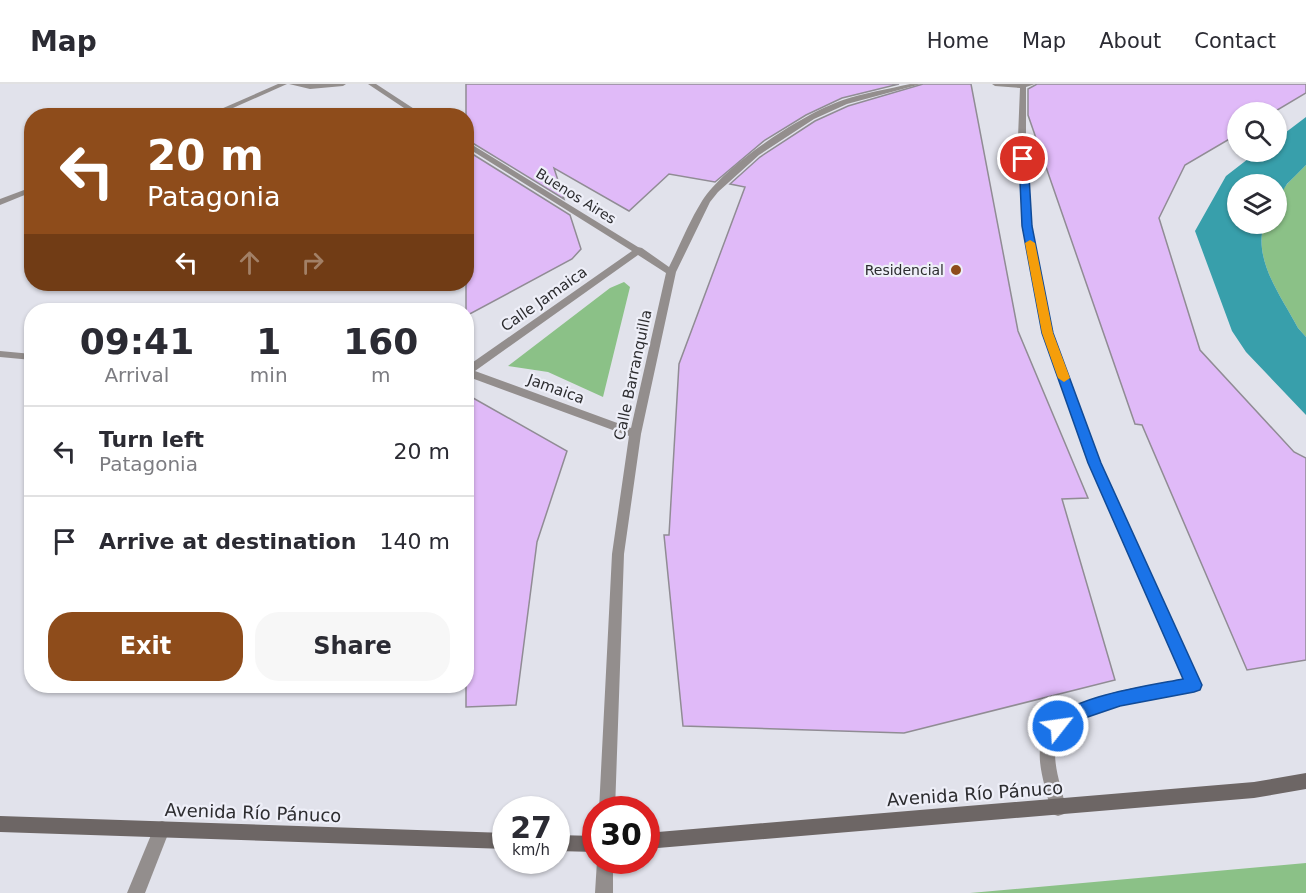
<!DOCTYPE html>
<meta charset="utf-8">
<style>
body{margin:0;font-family:"DejaVu Sans",sans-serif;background:#f7f7f7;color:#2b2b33;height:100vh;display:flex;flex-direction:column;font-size:22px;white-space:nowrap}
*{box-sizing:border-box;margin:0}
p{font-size:20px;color:#7c7c81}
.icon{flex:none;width:33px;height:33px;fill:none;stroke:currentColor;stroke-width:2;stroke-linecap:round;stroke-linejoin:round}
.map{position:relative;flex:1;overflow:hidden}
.side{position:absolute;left:24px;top:219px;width:450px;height:390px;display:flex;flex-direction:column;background:#fff;border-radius:24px;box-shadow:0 2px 4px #0004}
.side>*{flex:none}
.guide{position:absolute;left:24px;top:24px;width:450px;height:183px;border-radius:24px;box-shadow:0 2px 4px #0004;background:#8e4c1b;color:#fff;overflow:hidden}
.controls{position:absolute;left:1227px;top:18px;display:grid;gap:12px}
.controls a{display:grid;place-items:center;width:60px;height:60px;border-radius:50%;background:#fff;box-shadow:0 2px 4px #0004;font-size:30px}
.speed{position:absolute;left:492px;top:712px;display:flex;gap:12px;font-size:30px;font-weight:700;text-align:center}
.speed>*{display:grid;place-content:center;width:78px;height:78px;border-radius:50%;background:#fff;box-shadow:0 2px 4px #0004;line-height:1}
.speed small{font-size:15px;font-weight:400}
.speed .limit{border:9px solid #d22;background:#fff;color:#111}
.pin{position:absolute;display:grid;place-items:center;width:51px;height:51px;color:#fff;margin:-26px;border:3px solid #fff;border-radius:50%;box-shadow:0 2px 6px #0007}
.me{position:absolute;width:66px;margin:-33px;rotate:60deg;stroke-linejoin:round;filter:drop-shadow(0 0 4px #0008)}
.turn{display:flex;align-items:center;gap:21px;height:126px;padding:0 24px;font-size:27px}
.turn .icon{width:78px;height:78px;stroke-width:2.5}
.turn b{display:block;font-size:42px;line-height:51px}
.lanes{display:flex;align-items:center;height:57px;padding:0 24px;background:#0003;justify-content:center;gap:30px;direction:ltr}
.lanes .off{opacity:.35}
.eta{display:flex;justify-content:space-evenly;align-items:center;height:102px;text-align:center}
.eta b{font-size:36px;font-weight:700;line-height:42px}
.action{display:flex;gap:12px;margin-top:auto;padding:12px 24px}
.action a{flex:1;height:69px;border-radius:24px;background:#8e4c1b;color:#fff;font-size:24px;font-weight:700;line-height:69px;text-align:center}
.action a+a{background:#f7f7f7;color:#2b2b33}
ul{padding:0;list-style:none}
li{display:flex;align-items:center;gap:18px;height:90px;padding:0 24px;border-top:2px solid #e1e1e2}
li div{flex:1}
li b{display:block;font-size:22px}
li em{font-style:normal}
header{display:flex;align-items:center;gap:36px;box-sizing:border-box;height:84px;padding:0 30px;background:#fff;border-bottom:2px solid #e1e1e2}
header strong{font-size:28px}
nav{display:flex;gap:33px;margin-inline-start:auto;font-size:21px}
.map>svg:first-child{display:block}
.green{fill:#8bc187}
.water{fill:#389fab}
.building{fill:#e0baf8;stroke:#908c94;stroke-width:1.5}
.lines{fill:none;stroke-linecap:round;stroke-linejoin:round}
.street{fill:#938e8d;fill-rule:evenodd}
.secondary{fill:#6d6665;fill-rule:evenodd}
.route{fill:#1a73e8;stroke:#114b97;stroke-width:1.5}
.slow{fill:#f59e0b}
.poi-dot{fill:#8e4c1b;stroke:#eeeff8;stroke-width:2}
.labels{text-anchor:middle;stroke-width:4.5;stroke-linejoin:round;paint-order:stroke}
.far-street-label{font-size:14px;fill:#2c2c2f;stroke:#eeeff8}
.far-poi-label{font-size:14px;fill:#2c2c2f;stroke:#eeeff8;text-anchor:end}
.street-label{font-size:15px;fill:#2c2c2f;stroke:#eeeff8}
.near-street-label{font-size:18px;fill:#2c2c2f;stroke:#eeeff8}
</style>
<header>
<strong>Map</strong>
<nav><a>Home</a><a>Map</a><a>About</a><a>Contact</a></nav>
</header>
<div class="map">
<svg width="1306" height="809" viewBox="0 0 1306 809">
<rect width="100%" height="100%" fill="#e1e2eb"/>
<g class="green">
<path d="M1306,81v172l-8,-9c-17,-32 -45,-68 -34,-104h12c1,-34 7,-36 30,-59z"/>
<polygon points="624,198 630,203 603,313 548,288 508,282 610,204"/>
<polygon points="1306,779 1306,809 970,809"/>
</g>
<path class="water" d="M1306,33v48l-19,19 -10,16 -1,-16h-38v40h26c-11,36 17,72 34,104l8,9v78l-60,-63 -14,-21 -37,-100 31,-55 31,-24h19l1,-13z"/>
<g class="building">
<polygon points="466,0 899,0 842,14 806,31 765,56 715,98 669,90 629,127 554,84 564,115 466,55"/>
<polygon points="923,0 971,0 1018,247 1088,414 1062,415 1115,596 904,649 683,642 664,451 669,451 679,280 745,103 730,100 760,73 815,37 848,22"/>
<polygon points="1037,0 1306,0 1306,9 1274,28 1238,28 1238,50 1185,81 1159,134 1200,266 1294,368 1306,374 1306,576 1247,586 1142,341 1135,340 1028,31 1028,5"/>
<polygon points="466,66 570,131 581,165 572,175 466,232"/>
<polygon points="466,310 567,367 537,458 516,621 466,623"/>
</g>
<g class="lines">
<g class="street">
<polygon points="278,0 287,0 215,32 205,32"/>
<polygon points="289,0 346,0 343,2 310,5"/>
<polygon points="368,0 376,0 425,32 416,32"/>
<path d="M910,0h11l-74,20 -33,15 -55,36 -41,37 -8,10 -34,70 -35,162 -17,120 -9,256h-16l13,-256 17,-118 -163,-60v-9l166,-116 -166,-104v-6l172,106 4,1 27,19c11,-22 20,-45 33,-66 23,-36 100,-87 141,-101 21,-7 45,-11 67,-16zM638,171l28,18 -35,155 -156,-57z"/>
<path d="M992,0h43l-9,3v50l5,89 22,107 48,130 100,222 -2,5 -5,1c-32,5 -130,16 -138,53 -4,20 6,45 10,64l-2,6 -6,2 -6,-2 -2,-6c-4,-21 -15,-47 -8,-68 14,-45 103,-54 143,-60l-96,-217 -46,-130 -20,-107 -5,-89 2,-49 -25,-2z"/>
<polygon points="32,103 32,108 0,121 0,115"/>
<polygon points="0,267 32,270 32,276 0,273"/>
<polygon points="162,737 168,739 170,745 145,809 127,809 156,739"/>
<polygon points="597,777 613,777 613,809 595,809"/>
</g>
<g class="secondary">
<polygon points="1306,689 1306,705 1254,714 646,765 646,749 1254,698"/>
<polygon points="0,732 506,749 506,765 0,748"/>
<polygon points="556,751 596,752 596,768 556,767"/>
</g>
</g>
<path class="route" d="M1023,73l5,2 4,67 21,107 48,130 101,222 -2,5 -6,2 -74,14 -44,15 -18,12 -7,-2 -2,-5c13,-29 104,-41 134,-47l-95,-216 -46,-130 -20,-107 -3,-67z"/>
<polygon class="slow" points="1030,156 1035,159 1053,249 1070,294 1064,298 1058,294 1042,249 1025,159"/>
<circle class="poi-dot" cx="956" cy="186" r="6"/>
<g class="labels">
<g class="far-street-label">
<text transform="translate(576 112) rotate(32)" y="5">Buenos Aires</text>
</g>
<g class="far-poi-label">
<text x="944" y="191">Residencial</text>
</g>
<g class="street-label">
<text transform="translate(544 215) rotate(-35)" y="5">Calle Jamaica</text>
<text transform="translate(633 291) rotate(-78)" y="5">Calle Barranquilla</text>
<text transform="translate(556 305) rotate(20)" y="5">Jamaica</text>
</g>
<g class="near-street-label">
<text transform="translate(975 710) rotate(-4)" y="6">Avenida Río Pánuco</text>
<text transform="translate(253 729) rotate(2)" y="6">Avenida Río Pánuco</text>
</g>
</g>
</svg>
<div class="controls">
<a><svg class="icon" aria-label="search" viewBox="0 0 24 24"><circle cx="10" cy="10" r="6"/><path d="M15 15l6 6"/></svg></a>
<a><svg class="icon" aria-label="layers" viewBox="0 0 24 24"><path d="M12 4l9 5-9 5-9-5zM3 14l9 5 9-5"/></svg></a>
</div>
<div class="speed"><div>27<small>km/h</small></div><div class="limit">30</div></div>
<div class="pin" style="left:1023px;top:75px;background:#d93025"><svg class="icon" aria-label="arrive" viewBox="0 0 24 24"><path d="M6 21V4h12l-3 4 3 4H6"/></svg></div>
<svg class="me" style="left:1058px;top:642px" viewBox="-20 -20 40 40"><circle r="17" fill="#1a73e8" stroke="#fff" stroke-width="3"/><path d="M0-11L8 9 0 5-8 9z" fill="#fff"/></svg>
<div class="guide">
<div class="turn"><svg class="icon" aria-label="left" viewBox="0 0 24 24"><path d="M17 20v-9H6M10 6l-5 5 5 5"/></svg><div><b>20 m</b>Patagonia</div></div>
<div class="lanes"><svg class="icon" aria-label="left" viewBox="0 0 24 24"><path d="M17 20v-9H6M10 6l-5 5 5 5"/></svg><svg class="icon off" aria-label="ahead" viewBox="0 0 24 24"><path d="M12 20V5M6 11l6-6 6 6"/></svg><svg class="icon off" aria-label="right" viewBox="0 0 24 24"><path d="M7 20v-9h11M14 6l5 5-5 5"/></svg></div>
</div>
<section class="side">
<div class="eta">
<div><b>09:41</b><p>Arrival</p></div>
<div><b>1</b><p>min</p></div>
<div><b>160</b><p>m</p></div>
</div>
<ul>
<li><svg class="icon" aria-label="left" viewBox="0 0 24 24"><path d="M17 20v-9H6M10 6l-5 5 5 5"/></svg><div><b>Turn left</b><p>Patagonia</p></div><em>20 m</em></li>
<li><svg class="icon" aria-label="arrive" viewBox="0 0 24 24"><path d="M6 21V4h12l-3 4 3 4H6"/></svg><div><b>Arrive at destination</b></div><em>140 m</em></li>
</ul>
<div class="action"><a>Exit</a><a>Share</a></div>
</section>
</div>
